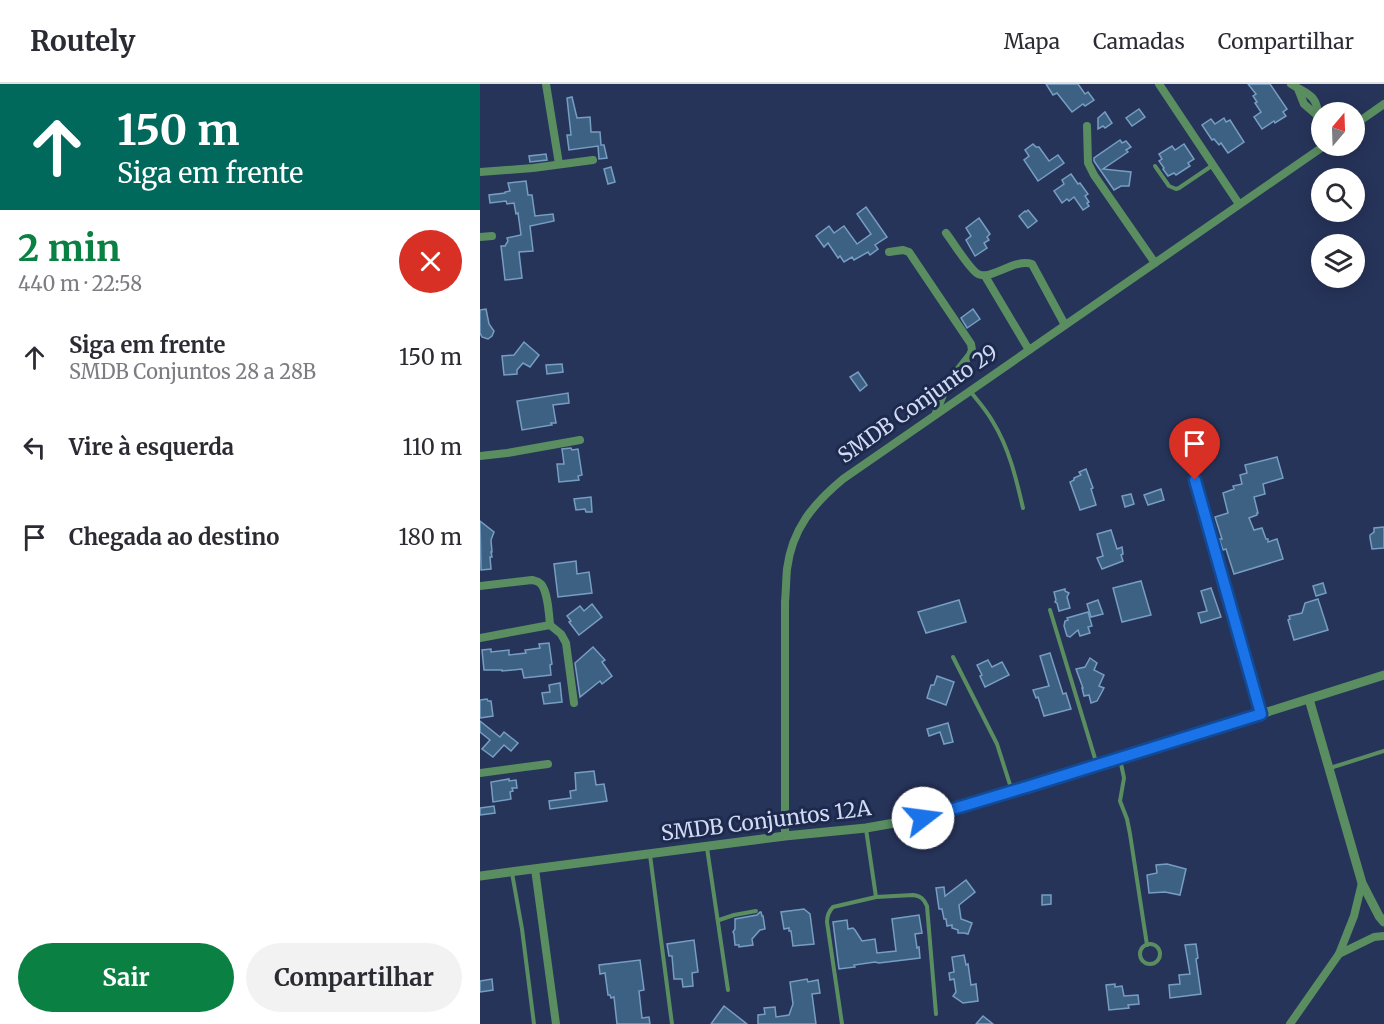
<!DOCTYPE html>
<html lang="pt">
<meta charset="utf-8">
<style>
body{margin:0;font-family:Merriweather,serif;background:#f2f2f3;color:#2b2b33;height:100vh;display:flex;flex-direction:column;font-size:22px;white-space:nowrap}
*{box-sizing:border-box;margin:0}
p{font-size:20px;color:#7c7c81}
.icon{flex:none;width:33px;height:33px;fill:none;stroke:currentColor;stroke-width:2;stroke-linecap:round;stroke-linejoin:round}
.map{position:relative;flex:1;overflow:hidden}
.details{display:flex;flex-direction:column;background:#fff;width:480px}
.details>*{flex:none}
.hud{background:#00695c;color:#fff;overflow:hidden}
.needle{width:39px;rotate:19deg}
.tools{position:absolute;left:831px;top:18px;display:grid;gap:12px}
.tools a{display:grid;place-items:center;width:54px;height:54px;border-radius:50%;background:#fff;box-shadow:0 3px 15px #0003;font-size:30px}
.pin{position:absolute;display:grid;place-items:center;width:51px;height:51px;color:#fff;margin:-62px -26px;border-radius:50% 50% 50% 0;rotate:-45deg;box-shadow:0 0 6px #0007}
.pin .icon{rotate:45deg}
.me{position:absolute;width:66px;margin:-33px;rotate:75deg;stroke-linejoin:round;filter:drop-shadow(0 0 4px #0008)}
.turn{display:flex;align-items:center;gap:21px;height:126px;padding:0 18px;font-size:27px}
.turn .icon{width:78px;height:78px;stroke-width:2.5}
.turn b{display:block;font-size:42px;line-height:51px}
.round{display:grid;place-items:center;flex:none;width:63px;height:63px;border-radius:32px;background:#f2f2f3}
.headline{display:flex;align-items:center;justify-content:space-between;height:102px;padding:0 18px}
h1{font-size:36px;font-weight:700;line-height:45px;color:#0b8043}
.action{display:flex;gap:12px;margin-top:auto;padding:12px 18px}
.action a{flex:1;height:69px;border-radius:36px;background:#0b8043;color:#fff;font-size:24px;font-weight:700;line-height:69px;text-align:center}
.action a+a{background:#f2f2f3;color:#2b2b33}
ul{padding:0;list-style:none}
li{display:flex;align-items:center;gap:18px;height:90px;padding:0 18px}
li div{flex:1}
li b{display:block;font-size:22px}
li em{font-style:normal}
header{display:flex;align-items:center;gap:36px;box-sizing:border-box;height:84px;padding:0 30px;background:#fff;border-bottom:2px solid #e1e1e2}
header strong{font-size:28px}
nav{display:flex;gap:33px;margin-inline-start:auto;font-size:21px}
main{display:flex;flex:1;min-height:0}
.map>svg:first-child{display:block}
.building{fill:#3d6183;stroke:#779dc2;stroke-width:1.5}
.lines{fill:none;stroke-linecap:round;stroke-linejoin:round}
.service{stroke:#5a8e61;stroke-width:4}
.minor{stroke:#5a8e61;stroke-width:8}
.tertiary{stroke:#5a8e61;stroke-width:9}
.route-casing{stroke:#114b97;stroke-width:15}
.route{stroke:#1a73e8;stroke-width:10}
.labels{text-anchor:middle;stroke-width:6;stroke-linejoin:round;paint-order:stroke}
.street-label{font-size:21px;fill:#d1daf2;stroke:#1d2a4e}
</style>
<header>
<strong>Routely</strong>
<nav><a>Mapa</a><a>Camadas</a><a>Compartilhar</a></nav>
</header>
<main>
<section class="details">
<div class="hud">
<div class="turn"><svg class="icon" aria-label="ahead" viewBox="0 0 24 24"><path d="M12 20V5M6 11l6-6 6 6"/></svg><div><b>150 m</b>Siga em frente</div></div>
</div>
<div class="headline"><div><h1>2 min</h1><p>440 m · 22:58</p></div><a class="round" style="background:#d93025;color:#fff"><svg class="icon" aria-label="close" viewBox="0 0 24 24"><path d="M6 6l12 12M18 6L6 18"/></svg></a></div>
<ul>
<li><svg class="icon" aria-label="ahead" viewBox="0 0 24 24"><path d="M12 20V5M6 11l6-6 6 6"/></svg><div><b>Siga em frente</b><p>SMDB Conjuntos 28 a 28B</p></div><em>150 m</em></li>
<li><svg class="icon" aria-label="left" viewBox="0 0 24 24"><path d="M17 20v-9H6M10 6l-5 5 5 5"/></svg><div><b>Vire à esquerda</b></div><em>110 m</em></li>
<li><svg class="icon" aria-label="arrive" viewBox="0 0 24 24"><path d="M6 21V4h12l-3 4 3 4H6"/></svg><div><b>Chegada ao destino</b></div><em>180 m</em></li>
</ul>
<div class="action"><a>Sair</a><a>Compartilhar</a></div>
</section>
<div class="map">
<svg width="904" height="940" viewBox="0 0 904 940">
<rect width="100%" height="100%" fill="#27345a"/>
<g class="building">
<polygon points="566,0 598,0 605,10 608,8 614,16 605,22 603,20 592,28 577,9 573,11"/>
<polygon points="768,0 790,0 807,25 803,28 806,32 795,39 794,37 782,45 774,33 781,28 775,19 777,18 773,12 776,10"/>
<polygon points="92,13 97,34 110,33 111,48 120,48 121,61 124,61 127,74 119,75 118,62 89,66 87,51 91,51 87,14"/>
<polygon points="659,25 665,33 652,42 646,34"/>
<polygon points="625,28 632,39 625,44 623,42 618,45 618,34"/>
<polygon points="744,34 746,38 750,36 764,58 748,69 741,59 739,61 734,55 732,56 722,41 731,35 735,40"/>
<polygon points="640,56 642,59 646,57 651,63 646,66 648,68 623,85 651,88 649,102 641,102 634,106 614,77 614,74"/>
<polygon points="553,60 556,63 559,63 569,77 578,71 584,79 558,97 544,76 549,72 545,66"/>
<polygon points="704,60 714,75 708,79 710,82 696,91 694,89 688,92 683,85 684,84 679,77 682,75 679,70 692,62 695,66"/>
<polygon points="66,70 67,76 50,78 49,72"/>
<polygon points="131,83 135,98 128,100 124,85"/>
<polygon points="591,90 598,100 600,99 608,110 605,112 609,118 607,119 609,122 603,126 594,113 589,117 587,115 582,119 574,107 584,100 582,96"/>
<polygon points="46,97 48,111 52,111 55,132 73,130 74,137 50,142 53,167 39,168 42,194 25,196 21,162 25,162 28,157 27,154 41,151 38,129 36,130 34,119 27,120 26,117 10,119 9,111 25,109 25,108 30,107 28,99"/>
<polygon points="386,123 407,153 395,161 398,165 390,171 388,168 374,176 372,173 364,178 360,172 358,174 348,159 344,163 336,152 349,142 354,149 364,142 377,160 391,150 377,130"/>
<polygon points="548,126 557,137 548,144 539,132 545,127 546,128"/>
<polygon points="499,134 510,150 507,153 509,156 504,159 507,164 495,172 486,156 491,152 486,144"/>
<polygon points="6,225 9,240 14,247 12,252 8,255 2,253 0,249 0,226"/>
<polygon points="493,225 500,235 487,244 481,234"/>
<polygon points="44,258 59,271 50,283 43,279 37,286 37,290 24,291 22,272 34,271"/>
<polygon points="82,280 83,288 67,290 66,281"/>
<polygon points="378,288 387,301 380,307 370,293"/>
<polygon points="88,309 89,319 73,321 76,339 71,339 72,341 42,346 37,317"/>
<polygon points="91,364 92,366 98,365 102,391 98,392 99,396 79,398 77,380 84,380 82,365"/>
<polygon points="797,373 803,394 783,400 785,410 774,413 778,429 777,429 777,431 769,434 774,446 782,444 786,455 788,455 788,458 797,455 803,475 754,490 746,465 743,466 739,455 742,455 735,433 748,429 743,409 754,405 753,402 762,400 760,391 767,389 765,381"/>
<polygon points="606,385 613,404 611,405 616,421 600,426 590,398 594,396 594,394 601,391 599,388"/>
<polygon points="681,405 684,416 668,421 664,411"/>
<polygon points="651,410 654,420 645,423 642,412"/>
<polygon points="111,413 112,428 106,428 105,425 96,426 94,415"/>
<polygon points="0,437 14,448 11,456 12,468 11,468 12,473 10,473 11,485 1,486"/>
<polygon points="904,443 904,464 892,465 890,454 890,451 894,448 894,444"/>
<polygon points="631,446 637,465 642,463 643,470 641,471 643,477 622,485 617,474 623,472 617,450"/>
<polygon points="96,477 97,490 109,488 112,509 78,513 74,480"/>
<polygon points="661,497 671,531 642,538 633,504"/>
<polygon points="843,499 846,509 836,512 833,502"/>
<polygon points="731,504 741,533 721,539 718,529 727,527 721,507"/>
<polygon points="585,505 585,507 589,509 587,513 590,524 579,527 577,519 575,518 576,516 574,508"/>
<polygon points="838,515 848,546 814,556 808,536 810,535 809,532 822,529 825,519"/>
<polygon points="479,516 486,538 446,549 438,528"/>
<polygon points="618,516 623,530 611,533 607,520"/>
<polygon points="112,520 122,533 99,551 89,538 91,537 87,532 100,522 104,527"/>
<polygon points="608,528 612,542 608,543 610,549 600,552 598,546 590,553 587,552 584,542 585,537 588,536 587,534"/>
<polygon points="69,559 72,580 70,581 71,591 44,594 42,585 22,587 22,586 4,586 2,566 11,565 11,568 29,566 29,571 46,569 45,566 60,564 59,560"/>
<polygon points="113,563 125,576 122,578 132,592 122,600 120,597 100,613 95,579"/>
<polygon points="570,569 583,610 586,609 591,625 564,632 558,613 556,614 553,606 569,602 560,572"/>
<polygon points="610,574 617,579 614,586 624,591 619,602 624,604 617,617 611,619 609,611 604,612 602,604 603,604 596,585 605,583"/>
<polygon points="508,576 512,583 522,578 529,591 505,603 500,592 502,591 497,581"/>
<polygon points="457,592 474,598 466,621 447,614 451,601 454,601"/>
<polygon points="80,599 82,618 64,620 62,609 70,608 69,601"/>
<polygon points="7,615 8,617 11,617 13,632 0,634 0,616"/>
<polygon points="0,637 20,653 24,648 38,659 31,667 24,661 13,673 2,665 10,656 0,648"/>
<polygon points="468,639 473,658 464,660 460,648 449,652 447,645"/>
<polygon points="114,687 116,701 124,700 127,717 70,725 69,717 91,714 90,707 96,706 95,689"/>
<polygon points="29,695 29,697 36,696 37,704 32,704 33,707 30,708 31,715 13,718 11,698"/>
<polygon points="14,722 15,729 0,731 0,724"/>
<polygon points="687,780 706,785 700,811 685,808 669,809 667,791 677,789 676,781"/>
<polygon points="486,796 495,808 479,821 481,835 492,839 488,850 484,849 478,849 478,846 472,844 472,841 467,842 466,835 464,835 462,825 459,825 456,804 464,803 465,812"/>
<polygon points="562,811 571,811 571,820 562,821"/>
<polygon points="324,825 330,830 334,860 313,862 311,847 309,847 309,844 304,845 301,828"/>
<polygon points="280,828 281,828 282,832 283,832 285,845 280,846 272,855 273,861 259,863 259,861 255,861 254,850 253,848 255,845 255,835 277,831"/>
<polygon points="439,831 442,849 435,850 437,864 439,863 440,874 399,879 395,878 374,881 375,883 359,885 353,838 367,836 368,845 373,844 375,846 382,857 395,855 397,869 416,867 412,835"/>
<polygon points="214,856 218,888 212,889 213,902 203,903 202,895 194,895 192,872 189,872 187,860"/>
<polygon points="716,860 718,874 716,875 721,910 690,914 689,901 700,900 699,891 710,890 705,861"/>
<polygon points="484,871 486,881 488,880 491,901 496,900 498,917 483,919 473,912 476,908 474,895 470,896 469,889 474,888 472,873"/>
<polygon points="160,876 164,906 159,907 162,934 169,933 170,940 137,940 134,913 131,914 130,911 128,911 125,889 120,890 119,881"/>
<polygon points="12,895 13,906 0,908 0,897"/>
<polygon points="327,895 328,898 338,896 340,909 332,910 336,940 278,940 278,931 285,930 284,924 295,923 296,933 309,931 313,920 310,898"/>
<polygon points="635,900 635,903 642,902 644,912 658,911 659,920 648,921 649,924 629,926 626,901"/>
<polygon points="244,922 267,940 231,940"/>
<polygon points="503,932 513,940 496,940"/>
</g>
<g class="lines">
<g class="service">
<polyline points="675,82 689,102 696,105 699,104 733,81"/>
<path d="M490,307c8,10 17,20 23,31 16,26 23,56 30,86"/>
<polyline points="715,396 781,629"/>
<polyline points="570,526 617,681"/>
<polyline points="473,573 517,660 532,707"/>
<polyline points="640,675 644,694 640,717 647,735 650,750 667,861"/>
<polyline points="850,684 904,667"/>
<polyline points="386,745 396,813"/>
<polyline points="227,764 248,906"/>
<polyline points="170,771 192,940"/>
<polyline points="32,789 42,845 54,940"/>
<polyline points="239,836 254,831 276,827"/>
<circle cx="670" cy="870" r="10"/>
<path d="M362,940l-15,-102c0,-6 1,-10 6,-15l43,-10 37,-2c8,1 11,4 14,11l9,108"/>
</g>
<g class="minor">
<polyline points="66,0 79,80"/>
<polyline points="679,0 759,120"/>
<path d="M811,0c17,11 25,9 28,33"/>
<polyline points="818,5 824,20 839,33 842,38"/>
<polyline points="874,41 904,20"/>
<polyline points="607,42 608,79 614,91 675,179"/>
<polyline points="0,88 53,84 113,76"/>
<path d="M466,149c7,9 24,37 32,41 13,7 36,-16 54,-10l33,61"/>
<polyline points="0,153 12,152"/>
<polyline points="409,168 423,166 429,168 491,260 492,266 490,271 467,300 456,329"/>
<polyline points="505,192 549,266"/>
<polyline points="0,372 27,369 100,356"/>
<path d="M0,502l52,-6c4,1 6,1 9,4 7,8 8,31 9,41l11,9 5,9 8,60"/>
<polyline points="0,554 70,541"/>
<polyline points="0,689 68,680"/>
<path d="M305,752v-234c1,-11 1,-22 2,-33 5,-40 26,-65 56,-90l481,-333"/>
<polyline points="55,785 76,940"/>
<polyline points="859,870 894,853 904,852"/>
<polyline points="810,940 859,870 874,832 882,799"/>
</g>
<g class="tertiary">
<polyline points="829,615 882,799 899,832 904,838"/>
<polyline points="0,792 305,752 386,744 443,734 476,725 617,682 904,591"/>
</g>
</g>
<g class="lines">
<g class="route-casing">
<polyline id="route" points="443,734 553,701 781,630 715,396"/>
</g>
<use href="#route" class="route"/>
</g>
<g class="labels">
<g class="street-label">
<text transform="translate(438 320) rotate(-35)" y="7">SMDB Conjunto 29</text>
<text transform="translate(286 737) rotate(-7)" y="7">SMDB Conjuntos 12A</text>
</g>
</g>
</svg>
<div class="tools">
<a><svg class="needle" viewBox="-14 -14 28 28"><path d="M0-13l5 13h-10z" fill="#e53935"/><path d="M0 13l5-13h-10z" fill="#7c7c81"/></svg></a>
<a><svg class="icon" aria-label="search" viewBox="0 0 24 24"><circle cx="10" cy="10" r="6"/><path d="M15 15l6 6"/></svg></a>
<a><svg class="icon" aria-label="layers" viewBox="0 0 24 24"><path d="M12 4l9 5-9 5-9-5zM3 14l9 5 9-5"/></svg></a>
</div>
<div class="pin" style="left:715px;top:396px;background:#d93025"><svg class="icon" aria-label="arrive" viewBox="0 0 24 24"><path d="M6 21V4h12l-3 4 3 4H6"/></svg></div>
<svg class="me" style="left:443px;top:734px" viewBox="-20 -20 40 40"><circle r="19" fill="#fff"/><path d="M0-13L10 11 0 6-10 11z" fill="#1a73e8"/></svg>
</div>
</main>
